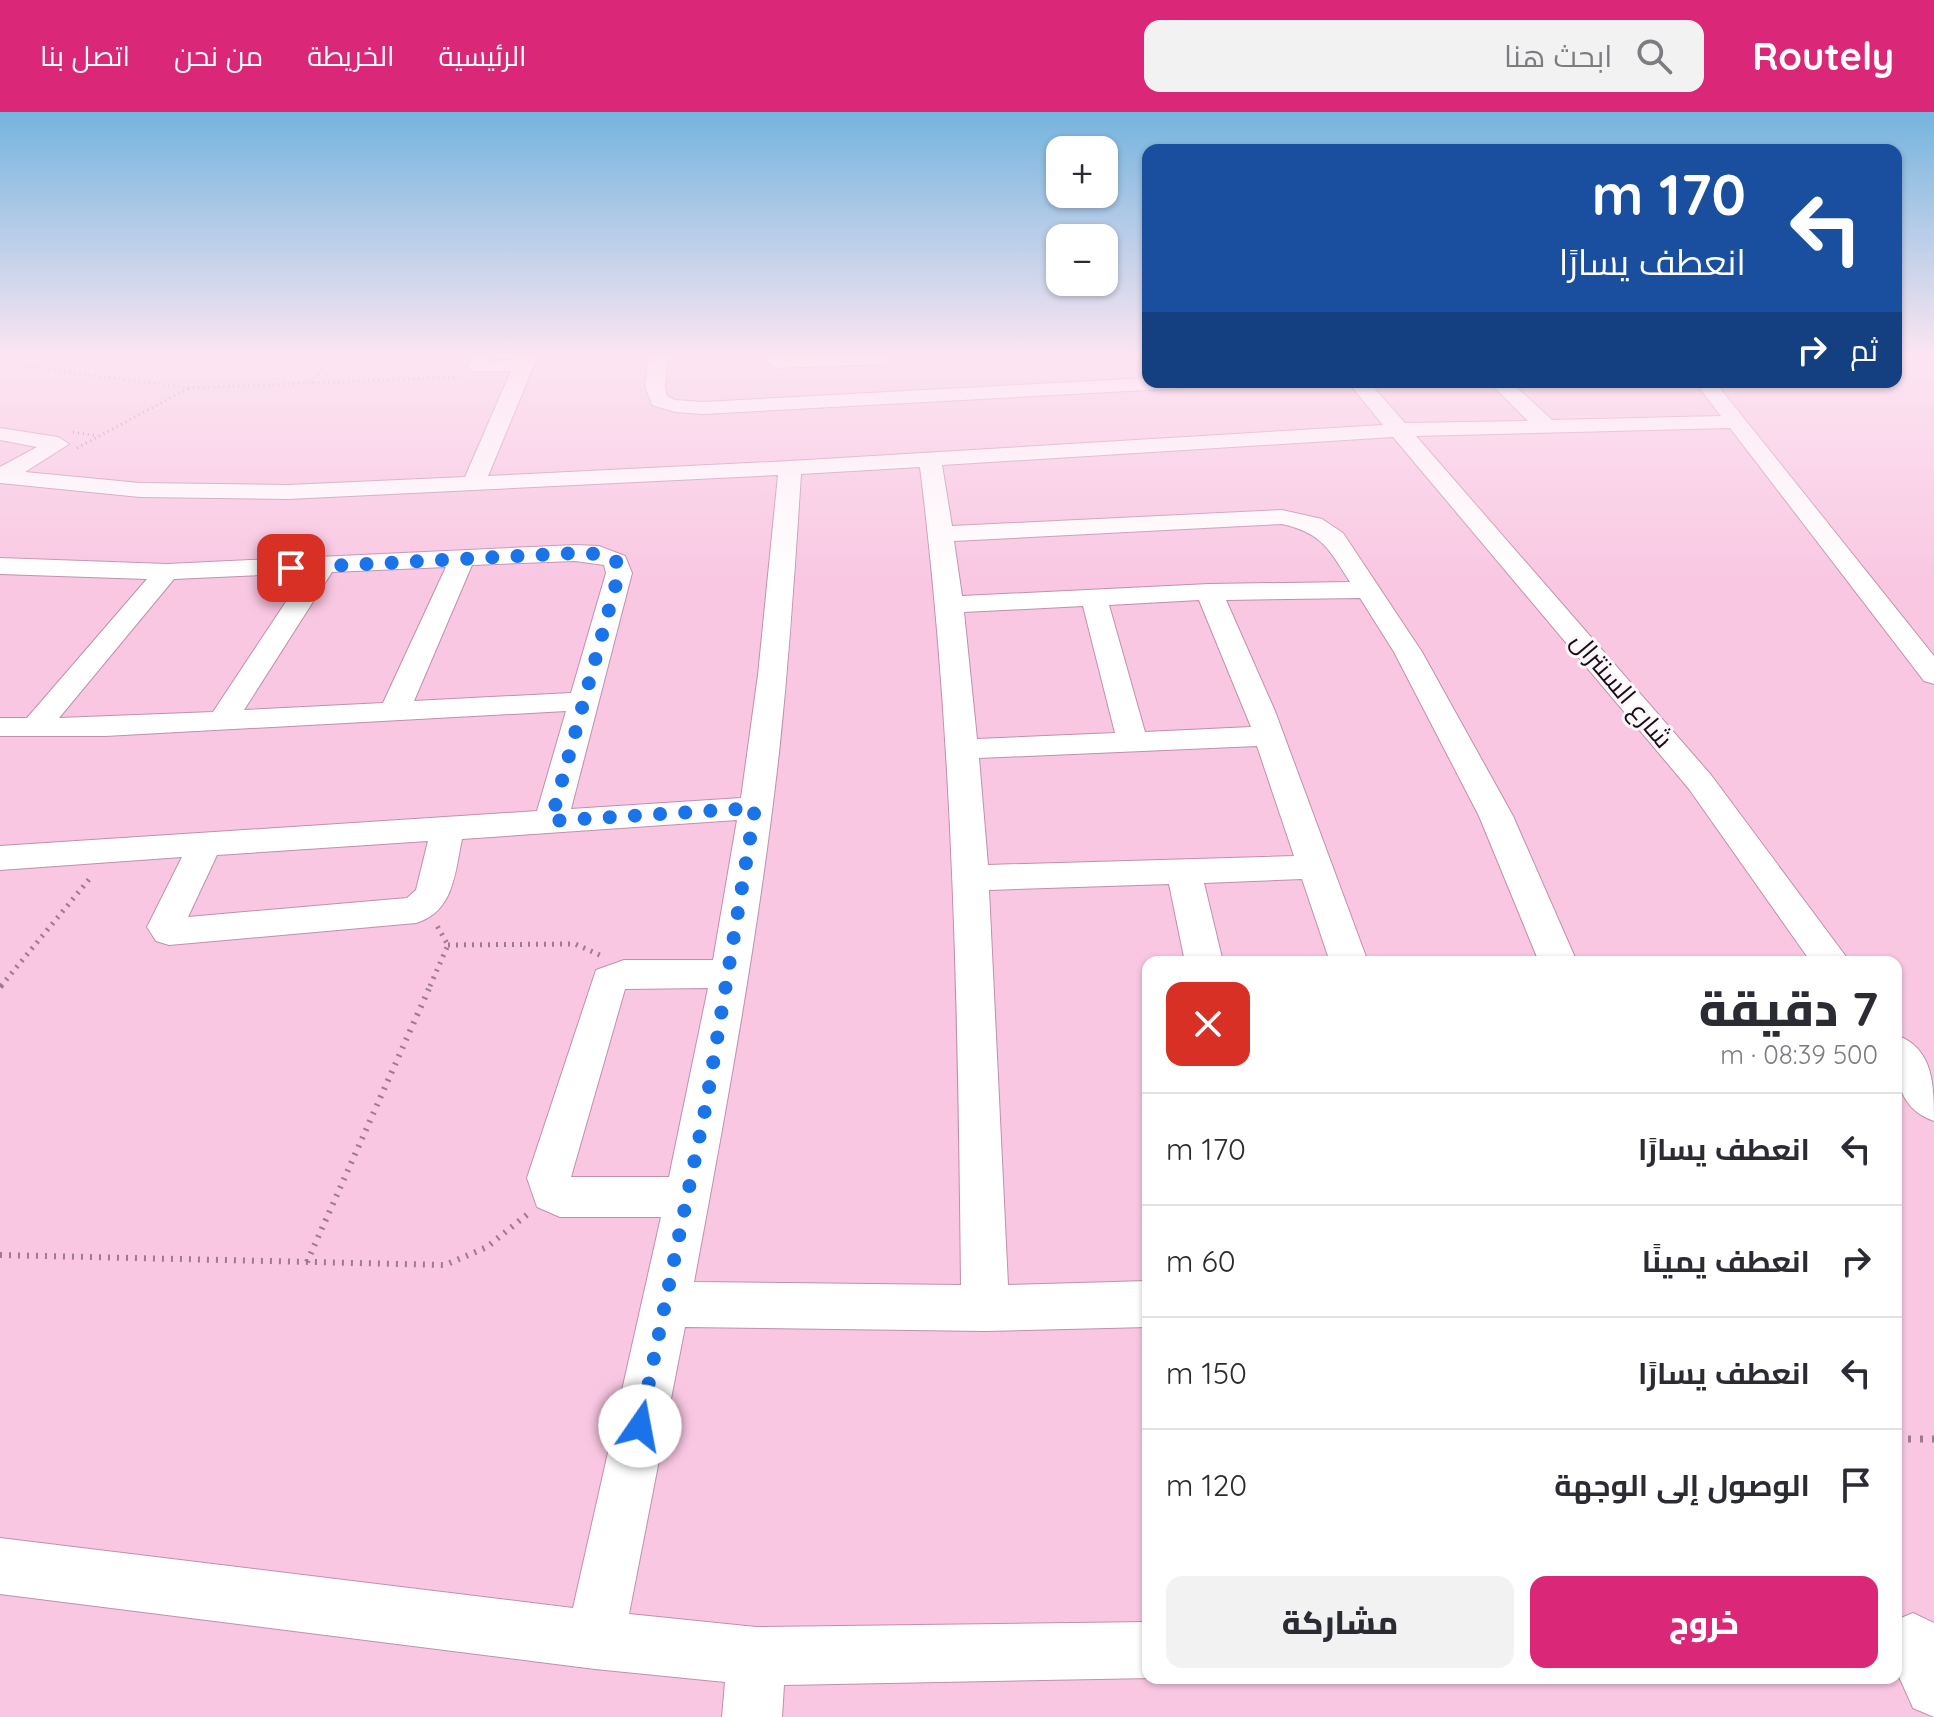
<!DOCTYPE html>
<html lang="ar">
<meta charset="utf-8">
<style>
body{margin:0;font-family:Quicksand,Cairo,sans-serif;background:#f2f2f3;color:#2b2b33;direction:rtl;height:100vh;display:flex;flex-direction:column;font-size:30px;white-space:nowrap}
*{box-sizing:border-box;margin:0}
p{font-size:26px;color:#7c7c81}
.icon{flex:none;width:44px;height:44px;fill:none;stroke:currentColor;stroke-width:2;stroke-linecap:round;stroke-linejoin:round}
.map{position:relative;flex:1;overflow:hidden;direction:ltr}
.details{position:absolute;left:1142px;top:844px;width:760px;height:728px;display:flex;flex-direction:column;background:#fff;border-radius:16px;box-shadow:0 2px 6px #0004;direction:rtl}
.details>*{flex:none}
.hud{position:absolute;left:1142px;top:32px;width:760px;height:244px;border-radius:16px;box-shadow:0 2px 6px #0004;direction:rtl;background:#1a4fa0;color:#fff;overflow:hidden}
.buttons{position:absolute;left:1046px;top:24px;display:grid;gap:16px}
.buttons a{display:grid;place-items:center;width:72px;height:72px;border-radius:16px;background:#fff;box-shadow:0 2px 6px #0004;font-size:40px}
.pin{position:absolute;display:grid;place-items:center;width:68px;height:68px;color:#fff;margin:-34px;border-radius:16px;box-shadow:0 4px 12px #0006}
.me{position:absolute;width:88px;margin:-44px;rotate:12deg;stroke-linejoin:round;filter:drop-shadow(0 0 6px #0008)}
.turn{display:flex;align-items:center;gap:28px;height:168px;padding:0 24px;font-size:36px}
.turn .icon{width:104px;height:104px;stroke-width:2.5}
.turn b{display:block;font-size:56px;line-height:68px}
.then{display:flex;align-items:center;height:76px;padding:0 24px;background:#0003;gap:16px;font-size:30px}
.round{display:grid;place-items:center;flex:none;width:84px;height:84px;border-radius:16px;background:#f2f2f3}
.summary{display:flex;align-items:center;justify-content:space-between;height:136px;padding:0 24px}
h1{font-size:48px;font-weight:800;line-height:60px}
.action{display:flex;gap:16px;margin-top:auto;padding:16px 24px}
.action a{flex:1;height:92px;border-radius:16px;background:#db2777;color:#fff;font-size:32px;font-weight:800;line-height:92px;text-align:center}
.action a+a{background:#f2f2f3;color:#2b2b33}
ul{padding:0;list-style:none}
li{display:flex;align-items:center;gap:24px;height:112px;padding:0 24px;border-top:2px solid #e1e1e2}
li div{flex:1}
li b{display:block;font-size:30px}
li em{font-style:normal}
header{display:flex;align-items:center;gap:48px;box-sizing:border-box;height:112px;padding:0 40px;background:#db2777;color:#fff}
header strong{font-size:38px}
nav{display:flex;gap:44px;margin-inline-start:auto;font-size:28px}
.search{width:560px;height:72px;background:#f2f2f3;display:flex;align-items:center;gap:20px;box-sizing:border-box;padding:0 28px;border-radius:16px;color:#7c7c81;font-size:30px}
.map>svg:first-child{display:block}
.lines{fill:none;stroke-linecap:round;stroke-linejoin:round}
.minor-casing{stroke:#c090ab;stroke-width:2}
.path-far3{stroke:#9e7a8e;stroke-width:3;stroke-dasharray:1 4;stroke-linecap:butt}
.path-far2{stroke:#9e7a8e;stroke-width:5;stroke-dasharray:2 6;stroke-linecap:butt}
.path-far1{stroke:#9e7a8e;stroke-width:6;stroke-dasharray:2 7;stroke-linecap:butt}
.path{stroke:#9e7a8e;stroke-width:7;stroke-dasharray:3 9;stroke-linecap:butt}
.minor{fill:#fff;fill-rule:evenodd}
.route{stroke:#1a73e8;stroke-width:14;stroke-dasharray:0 25.2}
.labels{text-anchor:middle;stroke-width:6;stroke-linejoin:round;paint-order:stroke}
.street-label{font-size:26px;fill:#1b0b15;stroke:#fcf7fa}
</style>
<header>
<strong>Routely</strong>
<div class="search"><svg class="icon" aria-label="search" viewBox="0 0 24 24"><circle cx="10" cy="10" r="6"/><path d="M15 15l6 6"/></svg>ابحث هنا</div>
<nav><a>الرئيسية</a><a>الخريطة</a><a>من نحن</a><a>اتصل بنا</a></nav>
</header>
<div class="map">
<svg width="1934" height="1605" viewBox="0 0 1934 1605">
<rect width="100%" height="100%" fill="#f9c7e2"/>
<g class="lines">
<g class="minor-casing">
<g id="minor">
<path d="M472,246h18v3l47,-3 -49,118 302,-15 593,-36 -35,-43h21l36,41 123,-2 -39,-39h22l41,38 169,-4 -26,-34h20l219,274v28l-10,-3 -194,-253 -314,8 295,339 139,187h-39l-122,-173 -296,-352 -451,28 10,61 330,-16 40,9 21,14 79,119 91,164 64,146h-38l-60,-146 -85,-164 -34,-54 -134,2 49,111 93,251h-38l-28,-83 -98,4 19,79h-38l-16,-78 -180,6 19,395 140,-4v46l-163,4 -300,-4 -56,287 127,13 392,-5v56h5l-369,7 -2,32h-60l3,-35 -130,-13 -595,-75v-56l573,70 88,-391h-101l-23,-10 -10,-29 69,-208 28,-10h89l24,-140 -275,19c-7,33 -8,73 -46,84l-247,22 -13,-4 -9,-14 35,-70 -182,13v-24l537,-35 29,-100 -461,25h-105v-18h27l120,-139 -147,-5v-16l167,6 408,-19 24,1 26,10 7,17 -61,236 170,-11 17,-123 20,-200 -490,24 -148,-2 -140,-14v-16l37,-20 -37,-7v-12l58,9 11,7 -44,28 115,11 148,2 177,-8 46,-106h-40l-3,-4zM920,355c34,272 38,544 41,818l-267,-3c33,-176 65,-352 85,-529 10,-93 16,-186 22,-279zM1282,412c40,9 47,25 68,58l-141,2 -247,12 -8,-55zM575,449l29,4 2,8 -35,120 -157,8 58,-136zM446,455l-63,136 -139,7 88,-138zM305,461l-92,139 -154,6 115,-139zM1199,488l52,127 -106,5 -36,-127zM1083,494l32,127 -138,6 -13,-127zM1257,634l37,110 -306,9 -9,-107zM428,729l-12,49 -9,8 -219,19 29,-62zM708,876l-39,189h-98l54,-188z"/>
<polygon points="649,246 668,246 665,274 667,284 675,288 703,290 1148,266 1148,270 1195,270 1185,276 703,302 675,300 652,293 645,274"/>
<polygon points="769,246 894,246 884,252 776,256 766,250"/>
<path d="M1896,923c38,13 38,51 38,86 -40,-14 -38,-50 -38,-86z"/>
<polygon points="1913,1501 1934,1511 1934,1605 1913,1596 1896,1558 1896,1508"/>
</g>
</g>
<g class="path-far3">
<polyline points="0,251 189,276 459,265"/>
<polyline points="312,270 330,246"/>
<polyline points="73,320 98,324"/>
<polyline points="77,336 189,276"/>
</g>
<g class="path-far2">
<polyline points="448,833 575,832 602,844"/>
<polyline points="1,874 91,765"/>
<polyline points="430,874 448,833 436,812"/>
</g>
<g class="path-far1">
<polyline points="0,875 2,872"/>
<polyline points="0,1143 445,1153 487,1135 529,1101"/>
<polyline points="307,1150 431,872"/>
</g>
<polyline class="path" points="1896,1327 1934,1327"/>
<use href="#minor" class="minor"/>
</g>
<linearGradient id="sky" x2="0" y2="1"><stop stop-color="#75b4de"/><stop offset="0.52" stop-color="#fce6f2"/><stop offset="1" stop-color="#fce6f2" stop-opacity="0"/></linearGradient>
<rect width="1934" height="470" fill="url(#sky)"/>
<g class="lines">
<polyline class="route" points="291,456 575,441 599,442 616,449 619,461 551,709 755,696 707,988 640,1314"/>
</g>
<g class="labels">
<g class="street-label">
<text transform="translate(1622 578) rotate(50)" y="9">شارع السنترال</text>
</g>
</g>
</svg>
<div class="buttons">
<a>+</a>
<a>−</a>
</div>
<div class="pin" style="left:291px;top:456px;background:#d93025"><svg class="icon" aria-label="arrive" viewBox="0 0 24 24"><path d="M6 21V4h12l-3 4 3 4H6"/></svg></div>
<svg class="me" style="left:640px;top:1314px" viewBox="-20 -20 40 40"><circle r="19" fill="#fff"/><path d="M0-13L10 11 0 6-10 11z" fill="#1a73e8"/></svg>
<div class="hud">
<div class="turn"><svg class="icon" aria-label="left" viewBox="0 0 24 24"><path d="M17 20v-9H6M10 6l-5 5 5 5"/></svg><div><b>170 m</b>انعطف يسارًا</div></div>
<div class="then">ثم<svg class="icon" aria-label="right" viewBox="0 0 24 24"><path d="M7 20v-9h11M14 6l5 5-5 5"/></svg></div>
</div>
<section class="details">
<div class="summary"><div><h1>7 دقيقة</h1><p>500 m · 08:39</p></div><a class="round" style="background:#d93025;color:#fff"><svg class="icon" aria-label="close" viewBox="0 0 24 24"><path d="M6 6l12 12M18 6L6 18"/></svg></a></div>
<ul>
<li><svg class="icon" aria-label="left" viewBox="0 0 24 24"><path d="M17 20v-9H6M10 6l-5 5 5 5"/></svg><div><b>انعطف يسارًا</b></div><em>170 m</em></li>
<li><svg class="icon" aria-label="right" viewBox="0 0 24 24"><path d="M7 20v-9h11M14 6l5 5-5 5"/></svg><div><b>انعطف يمينًا</b></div><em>60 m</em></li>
<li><svg class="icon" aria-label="left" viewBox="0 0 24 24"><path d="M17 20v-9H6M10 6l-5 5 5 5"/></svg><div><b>انعطف يسارًا</b></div><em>150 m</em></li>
<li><svg class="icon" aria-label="arrive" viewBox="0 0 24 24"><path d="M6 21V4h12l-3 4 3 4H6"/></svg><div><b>الوصول إلى الوجهة</b></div><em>120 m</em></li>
</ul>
<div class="action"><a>خروج</a><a>مشاركة</a></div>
</section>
</div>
